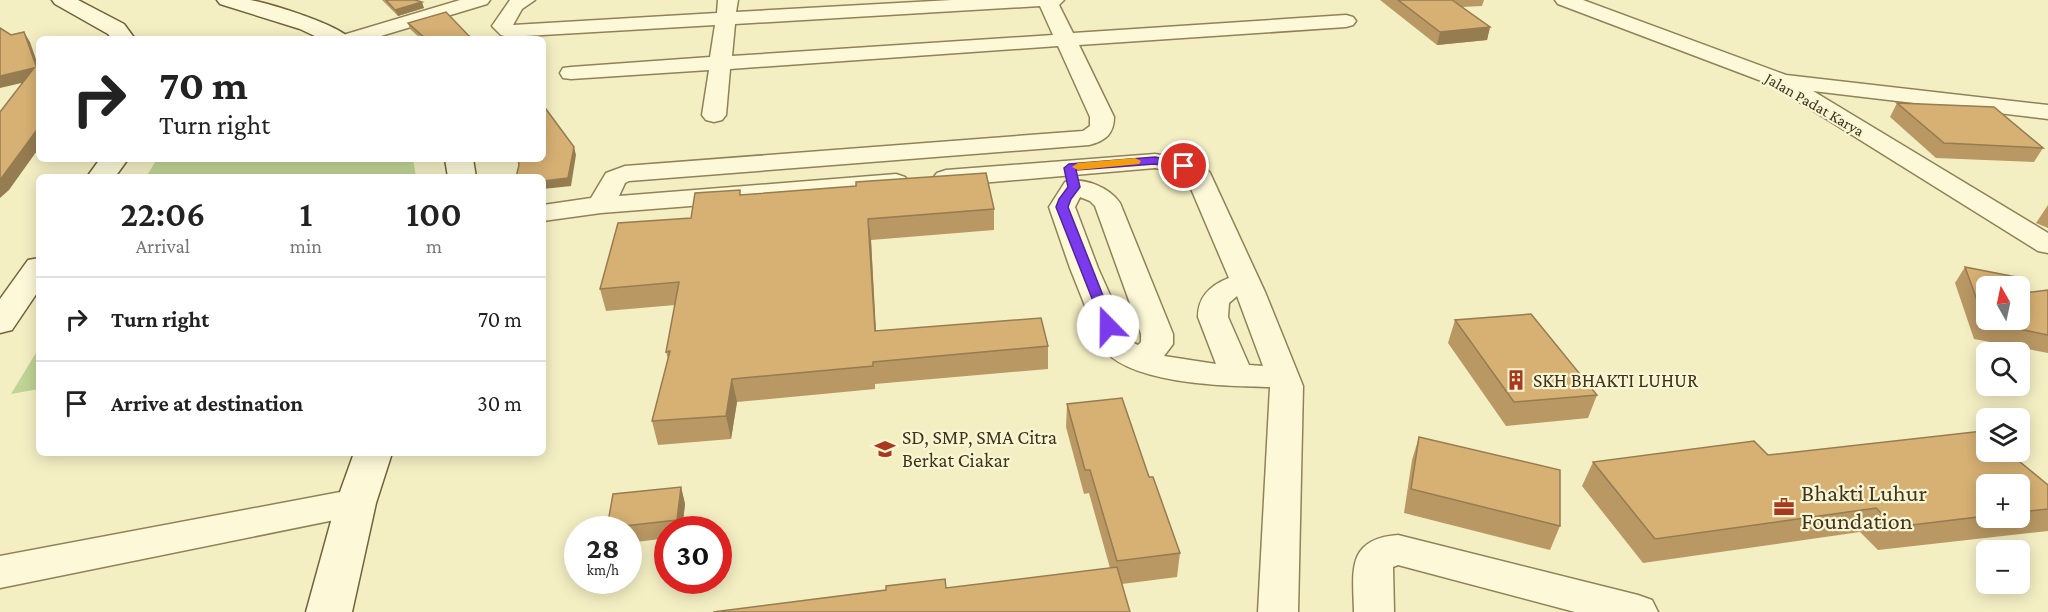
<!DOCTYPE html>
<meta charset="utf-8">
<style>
body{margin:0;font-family:"Crimson Pro",serif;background:#f6f6f6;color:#222;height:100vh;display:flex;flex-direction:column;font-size:22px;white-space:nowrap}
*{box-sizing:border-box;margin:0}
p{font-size:20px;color:#767676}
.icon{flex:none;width:33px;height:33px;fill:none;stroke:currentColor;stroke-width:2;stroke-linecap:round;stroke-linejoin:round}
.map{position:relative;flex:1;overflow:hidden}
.drawer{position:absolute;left:36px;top:174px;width:510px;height:282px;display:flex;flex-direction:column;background:#fff;border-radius:9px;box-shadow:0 3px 15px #0003}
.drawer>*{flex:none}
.guide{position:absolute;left:36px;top:36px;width:510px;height:126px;border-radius:9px;box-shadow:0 3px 15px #0003;background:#fff;color:#222;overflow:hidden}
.needle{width:39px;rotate:351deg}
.fabs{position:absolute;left:1976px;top:276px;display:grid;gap:12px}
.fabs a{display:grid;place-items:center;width:54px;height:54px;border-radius:9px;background:#fff;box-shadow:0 3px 15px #0003;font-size:30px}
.speed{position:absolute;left:564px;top:516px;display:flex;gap:12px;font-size:30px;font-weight:700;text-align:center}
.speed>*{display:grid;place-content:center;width:78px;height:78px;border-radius:50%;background:#fff;box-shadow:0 3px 15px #0003;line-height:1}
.speed small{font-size:15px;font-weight:400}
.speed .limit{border:9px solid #d22;background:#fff;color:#111}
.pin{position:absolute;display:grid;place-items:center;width:51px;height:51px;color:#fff;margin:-26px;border:3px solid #fff;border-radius:50%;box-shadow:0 2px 6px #0007}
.me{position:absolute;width:66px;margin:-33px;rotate:338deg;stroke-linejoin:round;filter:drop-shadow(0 0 4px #0008)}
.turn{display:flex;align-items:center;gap:21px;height:126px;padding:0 24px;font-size:27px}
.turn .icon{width:78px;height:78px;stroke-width:2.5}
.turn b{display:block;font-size:42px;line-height:51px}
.eta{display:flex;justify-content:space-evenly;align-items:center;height:102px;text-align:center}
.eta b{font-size:36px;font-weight:600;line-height:42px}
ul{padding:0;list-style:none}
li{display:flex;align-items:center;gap:18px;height:84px;padding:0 24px;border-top:2px solid #e0e0e0}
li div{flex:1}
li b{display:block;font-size:22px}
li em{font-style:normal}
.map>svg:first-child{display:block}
.green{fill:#c0d495}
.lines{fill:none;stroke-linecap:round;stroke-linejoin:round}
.street-casing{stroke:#918157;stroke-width:3}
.secondary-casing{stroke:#73623a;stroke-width:3}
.street{fill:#fdf9d8;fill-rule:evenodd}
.secondary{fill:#fdf9d8;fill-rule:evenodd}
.wall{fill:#b99864;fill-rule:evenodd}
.shaded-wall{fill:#967c51}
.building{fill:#d7b174;stroke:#967c51;stroke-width:1.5;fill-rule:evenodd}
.route{fill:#7c3aed;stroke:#51269a;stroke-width:1.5}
.slow{fill:#f59e0b}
.labels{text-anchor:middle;stroke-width:4.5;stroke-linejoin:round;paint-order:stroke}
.far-street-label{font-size:16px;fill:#3f341d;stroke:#faf6d4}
.poi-label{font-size:20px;fill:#3f341d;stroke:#faf6d4;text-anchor:start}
.near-poi-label{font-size:24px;fill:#3f341d;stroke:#faf6d4;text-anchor:start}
</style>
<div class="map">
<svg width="2048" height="612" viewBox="0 0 2048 612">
<rect width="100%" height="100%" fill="#f4efc3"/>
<g class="green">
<polygon points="157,159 413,159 416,177 146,177"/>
<polygon points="39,348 39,389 11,394"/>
</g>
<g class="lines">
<g class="street-casing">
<g id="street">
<polygon points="460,0 490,0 487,4 371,39 340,39 343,35"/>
<path d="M510,0h25l-13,9 -9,16 204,-12 1,-13h20l-2,12 216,-12h112l-5,5 14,28 273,-18 7,2 3,4 -3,4 -7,2 -267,18 35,72c0,17 -9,24 -25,28l-460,36 -4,2 -6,13 277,-22 9,3 4,5 -4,5 -9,3 -295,23 -58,8v-16l48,-7 15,-25 19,-7 458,-35 7,-5v-9l-32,-71 -328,23 -4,46 -4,5 -8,2 -8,-2 -4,-5 7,-45 -138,9 -8,-1 -3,-5 3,-5 8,-1 139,-10 5,-32 -207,12 -7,-2 -9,-9zM1040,6l13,29 -321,21 3,-32z"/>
<polygon points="1555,0 1583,0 1786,75 2048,105 2048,119 1813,91 2048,233 2048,253 2038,251 1772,85 1558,4"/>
<path d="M1155,154c18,3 43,3 55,19l55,119 38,94 -5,226h-40l12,-225c-42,-1 -143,-2 -169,-41l-31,-78 -21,-61 16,-25c19,-5 44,5 55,21l53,131v10l-9,12 52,8 -18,-47c0,-21 13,-32 31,-39l-43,-101 -9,-5 -22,-4 -209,18 -9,-3 -4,-5 4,-5 9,-3zM1080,197l10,4 5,5 46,128v8l-3,3 -7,-3 -33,-74 -23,-61zM1237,296l26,70 -14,-1 -21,-48 1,-14z"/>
<polygon points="356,489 369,493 375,503 369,513 0,588 0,556"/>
<path d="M1398,535l240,60 14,5 6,12h-83l-177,-47 -5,2 1,45h-40c-1,-41 -8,-73 44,-77z"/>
</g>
</g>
<g class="secondary-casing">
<g id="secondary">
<polygon points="52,0 78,0 124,24 135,39 112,39 108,34 55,4"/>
<path d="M217,0c10,0 22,0 33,0 19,3 90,25 100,39h-29l-21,-10 -80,-25z"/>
<polygon points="100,159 128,159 115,177 87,177"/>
<polygon points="445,159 473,159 476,177 448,177"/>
<polygon points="39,258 39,290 12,330 0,333 0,299 28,260"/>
<polygon points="354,453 392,453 376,503 352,612 306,612 336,503"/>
</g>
</g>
<use href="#street" class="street"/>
<use href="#secondary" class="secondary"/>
</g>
<g class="wall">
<polygon points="382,0 415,0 424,8 398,16"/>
<polygon points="1380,0 1484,0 1482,6 1462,7 1490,27 1487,40 1437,45"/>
<polygon points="408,23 468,35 474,39 421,39 410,29"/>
<polygon points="1897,103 2043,148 2034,162 1936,158 1890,117"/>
<polygon points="741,195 994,209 994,230 871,240 876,331 1048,346 1048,369 875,384 875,389 737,402 731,439 658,445 652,421 668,359 666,352 675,305 606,311 600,289 691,218"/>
<polygon points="2048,205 2048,228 2036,223"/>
<polygon points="1965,267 2023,293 2048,290 2048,353 1974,339 1955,283"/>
<polygon points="1455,320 1597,395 1588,418 1506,426 1448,343"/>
<polygon points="1067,404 1149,477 1180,553 1177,577 1122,584 1110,568 1089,493 1084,494 1066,427"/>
<polygon points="1419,437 1560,526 1550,550 1404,513 1412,460"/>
<path d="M1768,455l280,30v46l-170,19 -18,-18 -217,31 -61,-77 11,-24zM1986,484h33v34h-33z"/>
<polygon points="681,487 685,504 682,530 668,530 668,538 628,543 628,530 607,530 607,528"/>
</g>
<g class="shaded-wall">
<polygon points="422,2 424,8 398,16 395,10"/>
<polygon points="1490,27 1487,40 1437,45 1440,32"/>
<polygon points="24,32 30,42 39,68 39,74"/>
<polygon points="34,68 39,79 0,88 0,76"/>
<polygon points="39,127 39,148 9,190 0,198 0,180"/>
<polygon points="574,147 576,155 571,186 543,189 543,181"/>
<polygon points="868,219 871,240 877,354 875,331"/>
<polygon points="732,379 737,402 731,439 726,416"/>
<polygon points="681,487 685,504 682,530 680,530 677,520"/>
</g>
<g class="building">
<polygon points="386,0 415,0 422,2 395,10"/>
<polygon points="1398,0 1452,0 1490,27 1440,32"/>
<polygon points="446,12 468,35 474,39 426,39 408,23"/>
<polygon points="0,28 11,35 24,32 39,74 39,127 0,180 0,112 34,68 0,76"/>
<polygon points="1897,103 1994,107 2043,148 1944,143"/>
<polygon points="543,105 574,147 568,178 543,181 543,177 516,177 519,165 518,159 543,159"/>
<polygon points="986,173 994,209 868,219 875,331 1041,318 1048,346 873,362 873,366 732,379 726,416 652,421 670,351 666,352 679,282 600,289 618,223 691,218 695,193 740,190 740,195 856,186 856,182"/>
<path d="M1965,267l51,10 7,16 25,-3v45l-63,-13zM1986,286h33v34h-33z"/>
<polygon points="1531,314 1597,395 1514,402 1455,320"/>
<polygon points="1122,398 1149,477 1153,477 1180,553 1117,561 1090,470 1085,470 1067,404"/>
<polygon points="1983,431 1986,434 1986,452 2008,452 2048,485 2048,509 2019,512 2019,484 1986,484 1986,516 1895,527 1876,508 1655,539 1593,462 1754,441 1768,455"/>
<polygon points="1419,437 1560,470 1560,526 1411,489"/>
<polygon points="681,487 677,520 607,528 613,494"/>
<polygon points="1117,567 1130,612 713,612 886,590 886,586 945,579 946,588"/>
</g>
<polygon class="route" points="1155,157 1188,164 1190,166 1184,170 1155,164 1076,170 1080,187 1071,199 1068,207 1115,326 1108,331 1104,329 1056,207 1059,199 1068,187 1064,168 1069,164"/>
<polygon class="slow" points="1135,158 1141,161 1139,164 1078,170 1072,167 1078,163"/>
<defs>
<g id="building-bare" transform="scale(1.62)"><path d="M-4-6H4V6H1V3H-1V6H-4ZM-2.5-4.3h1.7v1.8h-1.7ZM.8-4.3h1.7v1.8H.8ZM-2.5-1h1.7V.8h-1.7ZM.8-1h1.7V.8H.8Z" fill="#a9381e" stroke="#faf6d4" stroke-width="2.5" paint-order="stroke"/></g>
<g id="school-bare" transform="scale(1.62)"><path d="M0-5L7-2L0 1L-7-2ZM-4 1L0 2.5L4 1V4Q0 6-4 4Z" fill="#a9381e" stroke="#faf6d4" stroke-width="2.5" paint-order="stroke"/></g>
<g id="office-bare" transform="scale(1.62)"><path d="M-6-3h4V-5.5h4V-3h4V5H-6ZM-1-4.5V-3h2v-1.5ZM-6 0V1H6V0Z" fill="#a9381e" stroke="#faf6d4" stroke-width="2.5" paint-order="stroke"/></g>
</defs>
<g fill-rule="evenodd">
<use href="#building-bare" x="1516" y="380"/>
<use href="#school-bare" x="885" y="449"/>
<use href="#office-bare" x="1784" y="507"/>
</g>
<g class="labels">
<g class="far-street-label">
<text transform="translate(1815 104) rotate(30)" y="6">Jalan Padat Karya</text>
</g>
<g class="poi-label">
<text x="1533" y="387">SKH BHAKTI LUHUR</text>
<text x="902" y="444">SD, SMP, SMA Citra<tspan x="902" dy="23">Berkat Ciakar</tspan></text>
</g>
<g class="near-poi-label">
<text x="1801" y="501">Bhakti Luhur<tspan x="1801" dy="28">Foundation</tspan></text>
</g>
</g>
</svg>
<div class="fabs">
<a><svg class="needle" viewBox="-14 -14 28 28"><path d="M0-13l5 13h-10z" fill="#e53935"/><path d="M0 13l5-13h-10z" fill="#767676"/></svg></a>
<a><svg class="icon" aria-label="search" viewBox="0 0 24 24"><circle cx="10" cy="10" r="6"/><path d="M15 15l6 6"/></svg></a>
<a><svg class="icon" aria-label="layers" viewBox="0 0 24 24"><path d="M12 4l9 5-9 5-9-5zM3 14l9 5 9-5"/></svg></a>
<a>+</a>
<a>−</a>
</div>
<div class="speed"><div>28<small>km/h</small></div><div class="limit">30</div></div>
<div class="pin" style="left:1184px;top:166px;background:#d93025"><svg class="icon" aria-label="arrive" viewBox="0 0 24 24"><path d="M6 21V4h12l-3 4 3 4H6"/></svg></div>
<svg class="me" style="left:1108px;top:326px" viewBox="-20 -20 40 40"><circle r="19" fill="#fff"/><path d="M0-13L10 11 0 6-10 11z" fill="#7c3aed"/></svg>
<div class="guide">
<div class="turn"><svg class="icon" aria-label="right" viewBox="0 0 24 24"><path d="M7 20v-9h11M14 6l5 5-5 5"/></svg><div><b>70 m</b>Turn right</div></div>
</div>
<section class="drawer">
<div class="eta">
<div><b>22:06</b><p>Arrival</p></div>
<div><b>1</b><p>min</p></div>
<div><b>100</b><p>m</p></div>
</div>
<ul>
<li><svg class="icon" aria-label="right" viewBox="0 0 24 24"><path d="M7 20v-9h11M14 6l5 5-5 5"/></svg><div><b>Turn right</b></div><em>70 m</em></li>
<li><svg class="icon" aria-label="arrive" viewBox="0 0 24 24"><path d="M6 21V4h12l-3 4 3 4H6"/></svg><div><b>Arrive at destination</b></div><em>30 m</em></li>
</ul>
</section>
</div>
